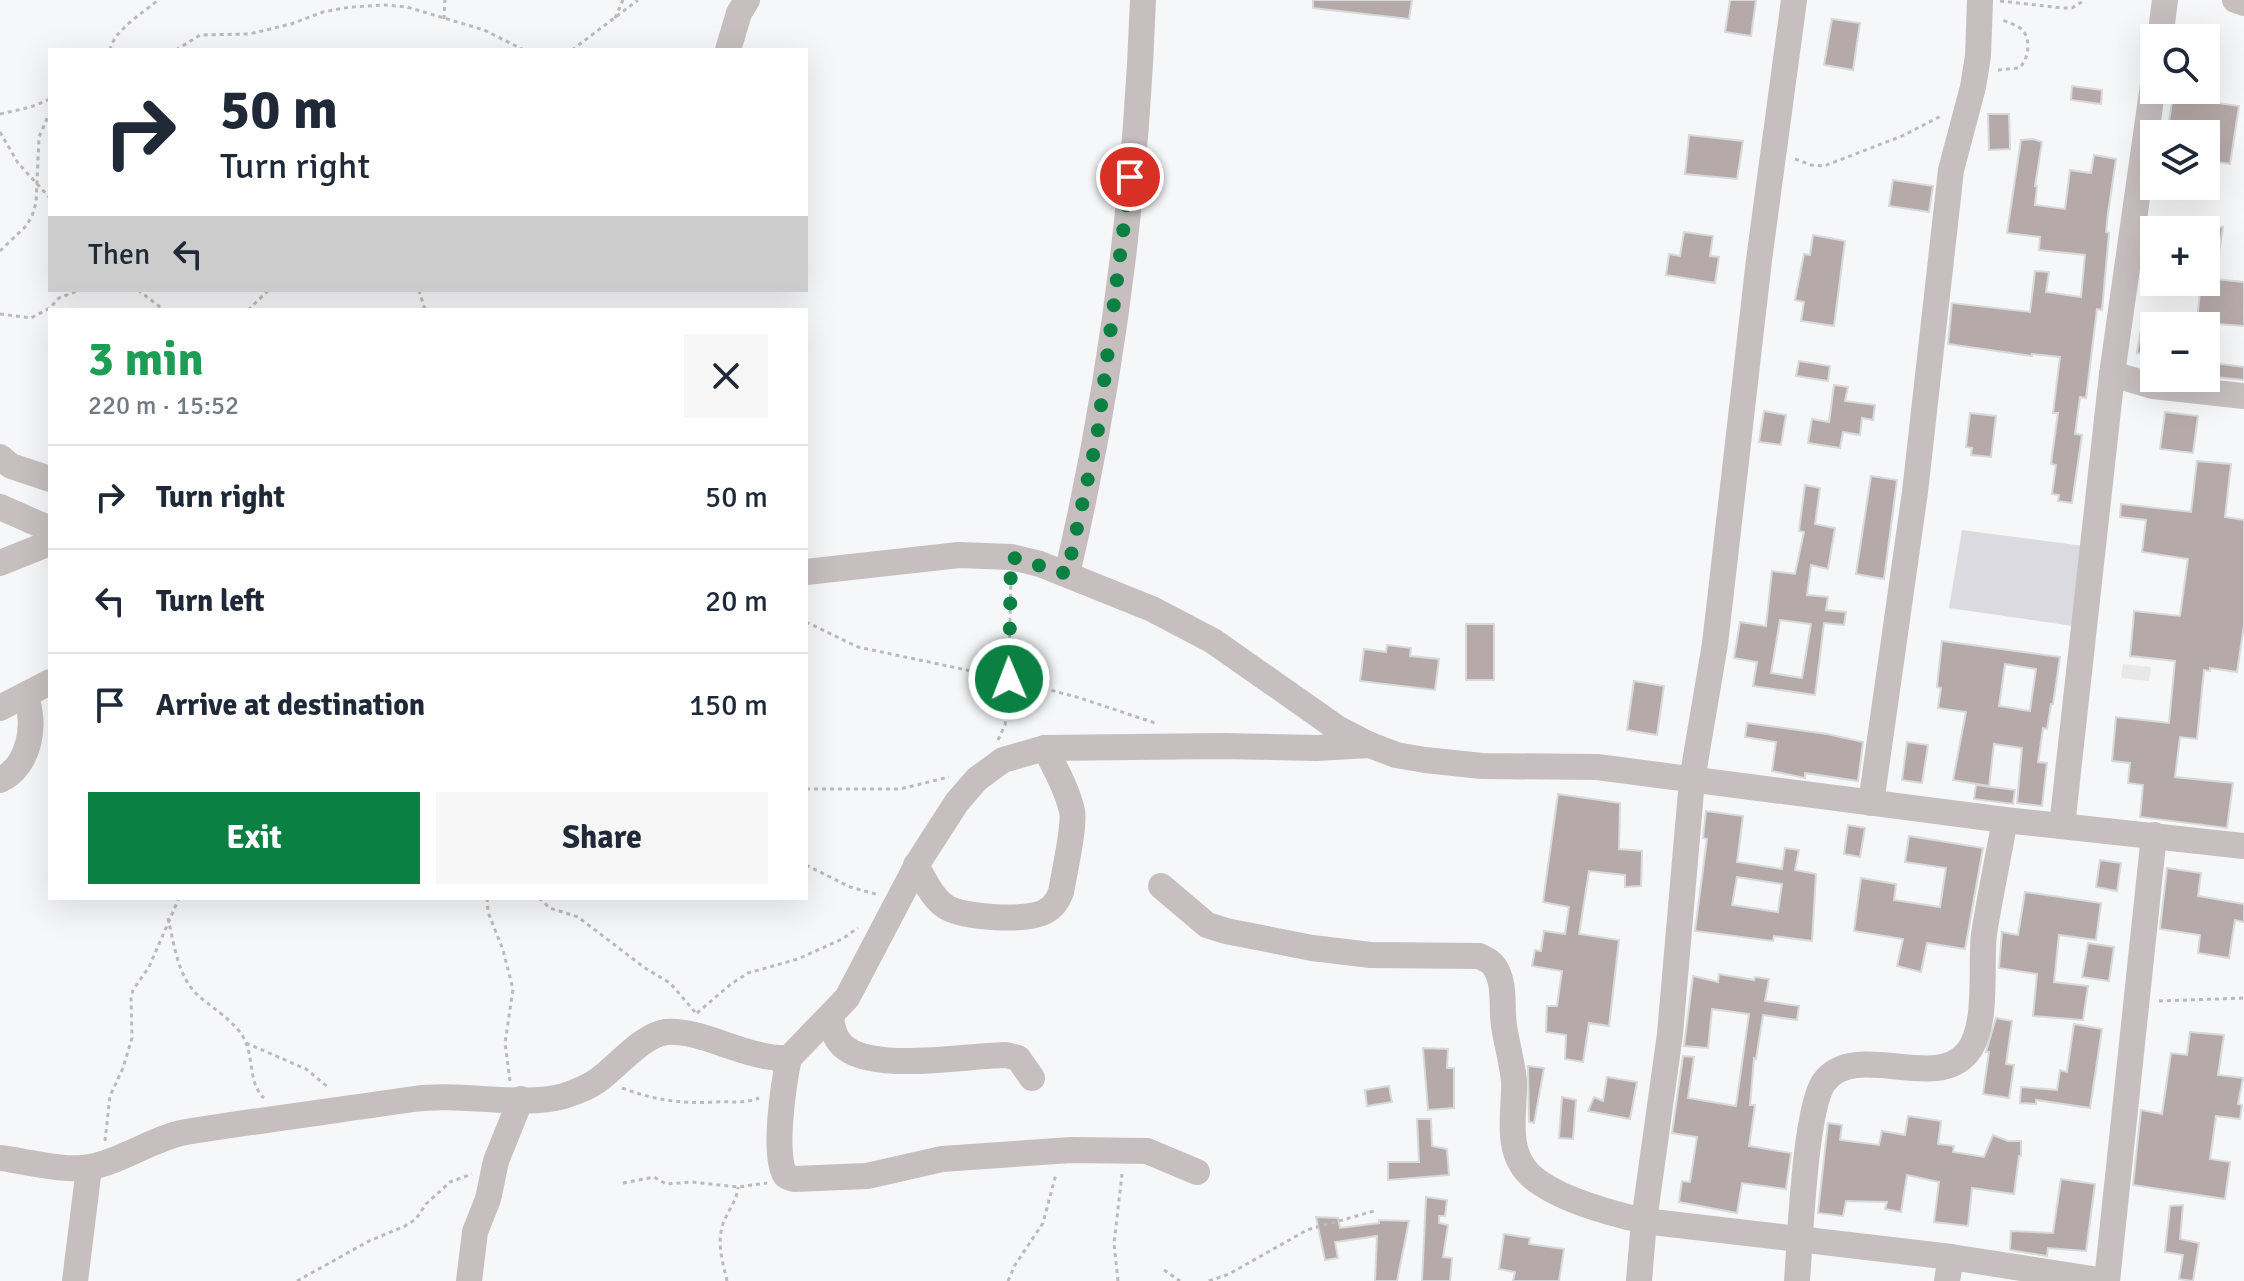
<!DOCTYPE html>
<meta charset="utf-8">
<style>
body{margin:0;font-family:Signika,sans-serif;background:#f6f6f7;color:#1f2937;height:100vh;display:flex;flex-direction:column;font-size:30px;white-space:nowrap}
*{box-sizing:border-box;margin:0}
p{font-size:26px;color:#747a83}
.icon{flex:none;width:44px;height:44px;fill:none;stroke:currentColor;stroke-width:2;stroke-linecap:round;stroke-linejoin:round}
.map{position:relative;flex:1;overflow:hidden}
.panel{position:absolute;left:48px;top:308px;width:760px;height:592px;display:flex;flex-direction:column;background:#fff;border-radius:0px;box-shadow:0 8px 32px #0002}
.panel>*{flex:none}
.hud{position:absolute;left:48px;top:48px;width:760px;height:244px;border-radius:0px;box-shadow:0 8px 32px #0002;background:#fff;color:#1f2937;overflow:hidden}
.tools{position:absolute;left:2140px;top:24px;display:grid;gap:16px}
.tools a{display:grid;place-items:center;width:80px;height:80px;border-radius:0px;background:#fff;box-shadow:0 8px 32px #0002;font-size:40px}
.pin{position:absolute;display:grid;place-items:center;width:68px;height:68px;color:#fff;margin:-34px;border:4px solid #fff;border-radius:50%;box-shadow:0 2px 8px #0007}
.me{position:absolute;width:88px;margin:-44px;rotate:359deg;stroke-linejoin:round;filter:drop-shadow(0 0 6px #0008)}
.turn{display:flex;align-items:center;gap:28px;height:168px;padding:0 40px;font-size:36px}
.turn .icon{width:104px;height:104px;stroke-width:2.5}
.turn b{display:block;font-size:56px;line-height:68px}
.then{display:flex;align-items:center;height:76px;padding:0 40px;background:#0003;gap:16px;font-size:30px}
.round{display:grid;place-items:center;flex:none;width:84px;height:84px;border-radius:0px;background:#f6f6f7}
.headline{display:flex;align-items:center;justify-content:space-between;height:136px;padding:0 40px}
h1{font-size:48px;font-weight:800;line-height:60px;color:#1e9e55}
.primary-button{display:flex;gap:16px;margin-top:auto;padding:16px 40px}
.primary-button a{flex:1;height:92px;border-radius:0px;background:#0b8043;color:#fff;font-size:32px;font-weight:800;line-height:92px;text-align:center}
.primary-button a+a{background:#f6f6f7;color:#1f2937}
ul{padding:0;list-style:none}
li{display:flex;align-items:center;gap:24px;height:104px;padding:0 40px;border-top:2px solid #e0e1e3}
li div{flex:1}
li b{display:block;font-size:30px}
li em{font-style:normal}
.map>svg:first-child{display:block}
.built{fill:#e9e8e9}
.green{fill:#dbdae1}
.building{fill:#b6a9a9;stroke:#d8d9da;stroke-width:2;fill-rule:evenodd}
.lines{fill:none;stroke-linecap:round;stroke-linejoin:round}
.path{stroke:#bfbaba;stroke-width:3;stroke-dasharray:4 4;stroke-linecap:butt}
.minor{stroke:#c7bfbf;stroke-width:26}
.route{stroke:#0b8043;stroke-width:14;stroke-dasharray:0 25.2}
</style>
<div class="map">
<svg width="2244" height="1281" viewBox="0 0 2244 1281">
<rect width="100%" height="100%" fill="#f5f7f8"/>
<polygon class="built" points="2123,664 2151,667 2149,681 2121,678"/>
<polygon class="green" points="1962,530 2084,546 2073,626 1949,608"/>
<g class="building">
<polygon points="1313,0 1412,0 1409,19 1313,8"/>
<polygon points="1730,0 1756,0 1751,36 1725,32"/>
<polygon points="1832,19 1860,23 1853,70 1824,65"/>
<polygon points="2072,86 2102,90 2101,104 2071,100"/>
<polygon points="2174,90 2206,90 2204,101 2239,106 2230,164 2206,160 2206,134 2167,134"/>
<polygon points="1988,114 2009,114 2010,149 1989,150"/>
<polygon points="1689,135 1743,141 1737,179 1685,174"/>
<polygon points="2033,139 2042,142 2035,186 2037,186 2035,205 2065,209 2070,170 2091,173 2094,155 2116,159 2108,213 2106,232 2109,233 2102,310 2097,309 2086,398 2080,397 2075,434 2082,435 2072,503 2058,501 2059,495 2052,494 2056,465 2051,464 2058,413 2053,413 2060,357 2032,354 2032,356 1948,344 1952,303 2030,312 2035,271 2049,272 2046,292 2081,297 2085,255 2039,250 2040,237 2007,233 2021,140"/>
<polygon points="1893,180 1933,186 1929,212 1889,206"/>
<polygon points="2206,225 2223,227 2215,279 2244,282 2244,326 2218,324 2206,331 2206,322 2197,321 2201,282 2206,282"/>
<polygon points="1684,232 1713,236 1710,256 1719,257 1715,283 1666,275 1669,254 1680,256"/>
<polygon points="1813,235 1845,241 1834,326 1801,321 1804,302 1795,300 1804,254 1810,255"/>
<polygon points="2142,322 2154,324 2154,355 2137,353"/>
<polygon points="1799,361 1830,366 1828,381 1796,376"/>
<polygon points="2206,362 2244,367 2244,380 2206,376"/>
<polygon points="1834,385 1848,387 1845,401 1875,405 1873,420 1862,418 1860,435 1843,432 1840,448 1808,443 1812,419 1829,422"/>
<polygon points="1764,411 1786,415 1781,445 1759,442"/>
<polygon points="2165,412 2198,416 2193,453 2160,449"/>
<polygon points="1970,413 1996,416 1991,457 1971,455 1972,448 1966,447"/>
<polygon points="2197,461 2231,464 2225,517 2244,520 2244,625 2237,672 2210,668 2210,671 2204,670 2197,739 2180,737 2175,777 2233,783 2227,828 2140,817 2143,785 2128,783 2130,763 2112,761 2116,717 2169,723 2175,661 2130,656 2133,625 2134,611 2180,616 2188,559 2142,552 2146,520 2120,517 2121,504 2191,512"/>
<polygon points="1871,476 1897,480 1884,579 1856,574"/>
<path d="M1805,485l15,3 -5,36 20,4 -7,41 -17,-4 -4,30 21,2 -2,13 20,2 -2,13 -20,-2 -9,72 -62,-9 4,-24 -23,-4 6,-36 26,4 6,-55 23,3 9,-42 -5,-1zM1780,620l31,4 -9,54 -31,-5z"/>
<rect x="1466" y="624" width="28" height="56"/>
<path d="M1942,641l118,16 -7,47h-2l-4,25 -4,-1 -5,34 9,1 -5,43 -25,-3 5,-55 -28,-4 -5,42 -36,-6 13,-68 -28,-4 3,-20 -4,-1zM2005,664l31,5 -6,42 -31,-5z"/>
<polygon points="1387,645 1411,648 1410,656 1439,659 1435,690 1360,681 1364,649 1386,652"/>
<polygon points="1634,681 1664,686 1657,735 1627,730"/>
<polygon points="1747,723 1827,734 1863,742 1858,781 1805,773 1805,778 1772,771 1776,742 1745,737"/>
<polygon points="1907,742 1928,745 1922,783 1902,780"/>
<polygon points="1976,785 2015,790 2013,804 1974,799"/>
<polygon points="1558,794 1620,803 1619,849 1642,851 1641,886 1625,887 1625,875 1589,871 1579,934 1619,940 1609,1026 1589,1023 1583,1062 1565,1059 1566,1035 1546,1032 1547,1006 1557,1006 1562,971 1532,966 1535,950 1541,951 1544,931 1565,934 1569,907 1543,902"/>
<path d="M1706,811l37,5 -6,46 45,7 3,-21 14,2 -4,20 21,4 -4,67 -38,-5 -1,5 -78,-10 12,-92 -4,-1zM1737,877l45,7 -4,28 -46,-7z"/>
<polygon points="1848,825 1865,828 1860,857 1844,854"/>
<polygon points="1909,836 1983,848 1965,949 1927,943 1921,972 1897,966 1903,939 1854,931 1861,878 1896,884 1894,900 1940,907 1946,868 1905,862"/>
<polygon points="2100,860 2121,863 2117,891 2096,887"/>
<polygon points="2167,868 2201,873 2198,896 2244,904 2244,922 2235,920 2229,958 2198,953 2200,935 2160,929"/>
<polygon points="2025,892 2101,903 2096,940 2059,935 2054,982 2088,986 2083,1020 2033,1016 2037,974 1999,968 2002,932 2018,935"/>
<polygon points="2088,943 2114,947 2109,981 2082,977"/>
<polygon points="1719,974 1754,980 1755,977 1769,979 1765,1001 1799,1006 1797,1020 1763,1015 1756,1059 1754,1058 1750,1105 1755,1105 1749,1146 1791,1153 1786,1189 1742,1183 1737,1213 1679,1202 1682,1181 1690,1182 1697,1137 1672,1133 1683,1056 1694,1057 1688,1098 1736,1106 1749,1014 1712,1009 1708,1048 1684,1046 1693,976 1718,982"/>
<polygon points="1996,1018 2012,1021 2006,1064 2014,1065 2009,1098 1983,1094 1989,1052 1986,1052"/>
<polygon points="2074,1024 2102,1029 2090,1108 2036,1100 2036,1104 2020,1103 2021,1087 2057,1090 2060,1070 2067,1072"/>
<polygon points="2190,1032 2224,1035 2218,1075 2243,1078 2238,1104 2242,1105 2240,1119 2216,1116 2210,1159 2230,1162 2225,1199 2133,1185 2141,1110 2162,1114 2171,1053 2187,1055"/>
<polygon points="1423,1048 1448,1049 1447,1068 1454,1068 1454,1108 1428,1110"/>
<polygon points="1528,1066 1544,1068 1534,1123 1529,1122"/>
<polygon points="1607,1077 1637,1082 1630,1119 1588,1111 1594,1097 1603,1101"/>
<polygon points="1389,1086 1392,1102 1367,1106 1365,1090"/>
<polygon points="1562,1097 1576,1100 1573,1139 1559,1138"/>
<polygon points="1908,1116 1941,1121 1938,1144 1954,1146 1953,1152 1984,1157 1993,1135 2008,1141 2021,1141 2021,1156 2019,1156 2014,1194 1972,1188 1968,1226 1934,1222 1939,1182 1907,1175 1901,1212 1885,1209 1887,1202 1846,1201 1843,1216 1818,1213 1828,1123 1842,1125 1840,1140 1879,1145 1882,1131 1905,1135"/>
<polygon points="1417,1119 1431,1119 1432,1146 1447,1149 1449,1175 1388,1180 1388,1162 1419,1162"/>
<polygon points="2061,1179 2095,1184 2086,1251 2048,1248 2047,1256 2010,1250 2011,1231 2053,1233"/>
<polygon points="1426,1197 1447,1200 1445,1216 1439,1216 1439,1223 1448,1225 1443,1257 1452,1258 1450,1281 1422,1281"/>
<polygon points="2183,1205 2180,1239 2199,1243 2193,1281 2179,1279 2183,1255 2165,1252 2170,1206"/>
<polygon points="1316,1217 1338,1218 1340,1228 1379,1223 1379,1220 1409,1221 1397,1281 1375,1281 1377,1236 1335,1242 1338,1258 1325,1260"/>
<polygon points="1504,1234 1530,1238 1529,1244 1564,1249 1559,1281 1513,1281 1515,1272 1499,1269"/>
</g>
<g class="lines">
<g class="path">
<polyline points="2000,1 2063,8 2072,8 2085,0"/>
<polyline points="615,18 623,0"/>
<polyline points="444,19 445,0"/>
<path d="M110,50c3,-19 33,-37 48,-50"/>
<polyline points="176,50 200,35 249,34 291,24 323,12 350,7 385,5 407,7 484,30 524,50"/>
<polyline points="572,50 638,0"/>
<path d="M1998,70l21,-2c9,-7 12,-26 5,-36 -5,-7 -16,-9 -23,-13"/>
<polyline points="0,114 31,107 50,99"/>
<polyline points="0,132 18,163 50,198"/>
<polyline points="1795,159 1811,165 1824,166 1902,136 1943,115"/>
<polyline points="0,251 26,226 32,216 36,203 39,137 50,112"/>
<polyline points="138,290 164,310"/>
<polyline points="419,290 425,310"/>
<polyline points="248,310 269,290"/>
<polyline points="0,314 31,318 50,308 59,298 80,290"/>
<polyline points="806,622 858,647 1009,679 1080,698 1158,724"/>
<polyline points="998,740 1005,725 1008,706 1011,577"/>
<polyline points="806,789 900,789 949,777"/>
<polyline points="806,865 850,887 879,895"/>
<polyline points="487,898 488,912 503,950 513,989 505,1043 510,1081"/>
<polyline points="539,898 550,908 578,917 645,968 670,983 695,1012"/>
<path d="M168,918c6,26 10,62 33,80 11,9 33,24 41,37 13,20 5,47 22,63"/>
<polyline points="2159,1001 2244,998"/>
<polyline points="697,1013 731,984 748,973 798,959 842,939 858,928"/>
<polyline points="246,1043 306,1069 329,1088"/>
<path d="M622,1088c32,12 59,16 93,14 15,-1 30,2 44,-4"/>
<polyline points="105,1141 110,1096 123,1068 132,1038 131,998 133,990 149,967 179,898"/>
<polyline points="623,1183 654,1177 666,1184 692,1182 738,1187 767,1183"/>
<polyline points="1164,1270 1180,1281"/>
<polyline points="297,1281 369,1241 405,1226 416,1219 426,1204 450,1182 472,1174"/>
<path d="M727,1281c-5,-22 -12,-43 -1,-64 5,-11 11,-18 12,-30"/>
<polyline points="1008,1281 1015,1265 1043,1223 1056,1174"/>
<polyline points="1118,1281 1114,1244 1122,1174"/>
<polyline points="1209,1281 1229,1274 1307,1230 1374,1211"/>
</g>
<g class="minor">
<polyline points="1794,0 1759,260 1715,644 1692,780 1670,1034 1644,1221 1951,1257 2105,1281"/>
<polyline points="2235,0 2244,3"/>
<polyline points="2160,38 2165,0"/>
<polyline points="728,50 739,13 747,0"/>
<polyline points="2112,374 2153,386 2244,396"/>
<polyline points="0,457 11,466 50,479"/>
<polyline points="0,507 50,529"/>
<polyline points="0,563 50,543"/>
<polyline points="806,572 959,555 1011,557 1040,564 1152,609 1213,641 1337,728 1370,745 1396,755 1425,760 1482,766 1597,767 2005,820 2244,846"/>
<path d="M1067,574c44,-187 69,-381 76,-574"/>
<polyline points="0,708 50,682"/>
<path d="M0,780c30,-14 37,-57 25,-84"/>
<polyline points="1871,803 1915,492 1951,170 1973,87 1978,56 1980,0"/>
<polyline points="2062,826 2112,374 2154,78"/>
<path d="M916,865c8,14 16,33 30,42 18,11 82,15 100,4 8,-4 12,-11 15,-19 3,-18 14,-66 11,-81 -5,-22 -17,-43 -27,-63"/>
<path d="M1161,886l46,39 19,6 86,17 59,7 108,1c6,3 11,4 15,10 12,17 7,41 10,60 3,19 8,36 10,55 1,31 -10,69 16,94 26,24 80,38 114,46l-5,60"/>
<path d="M831,1017c1,11 3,20 11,28 28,29 126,10 164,10l12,3 14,20"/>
<path d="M789,1058c-5,23 -17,100 -3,118l8,3 73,-3 75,-17 129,-9 76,1 50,21"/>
<path d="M0,1158c25,3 66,14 90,9 33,-6 63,-29 96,-35 76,-12 152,-22 228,-33 47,-7 106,9 150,-3 12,-4 23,-8 33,-15 19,-13 45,-46 69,-49 37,-3 80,28 123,26l58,-60 72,-137 38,-59 20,-23 26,-19 42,-12 177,-2 94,2 54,-3"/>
<polyline points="75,1281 89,1168"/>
<polyline points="469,1281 475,1232 488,1199 496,1161 521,1099"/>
<path d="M1797,1281c3,-39 8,-173 27,-199 31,-42 110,10 143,-29 22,-26 13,-86 17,-119 6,-38 14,-76 21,-114"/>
<polyline points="1947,1281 1951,1257"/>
<polyline points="2107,1281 2154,835"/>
</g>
</g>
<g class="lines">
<polyline class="route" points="1009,679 1011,557 1067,574 1097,437 1130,177"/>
</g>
</svg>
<div class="tools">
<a><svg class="icon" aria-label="search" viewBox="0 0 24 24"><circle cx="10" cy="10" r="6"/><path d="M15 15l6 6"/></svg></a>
<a><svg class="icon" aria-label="layers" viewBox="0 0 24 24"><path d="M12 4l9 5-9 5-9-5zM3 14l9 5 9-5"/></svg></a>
<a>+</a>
<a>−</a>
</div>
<div class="pin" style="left:1130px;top:177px;background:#d93025"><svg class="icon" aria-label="arrive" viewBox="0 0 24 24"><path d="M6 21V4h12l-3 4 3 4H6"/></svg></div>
<svg class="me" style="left:1009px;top:679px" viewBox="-20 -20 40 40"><circle r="17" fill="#0b8043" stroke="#fff" stroke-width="3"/><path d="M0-11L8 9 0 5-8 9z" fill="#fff"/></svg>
<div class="hud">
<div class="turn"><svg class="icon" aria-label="right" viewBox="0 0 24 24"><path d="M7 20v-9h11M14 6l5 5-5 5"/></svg><div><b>50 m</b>Turn right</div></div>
<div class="then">Then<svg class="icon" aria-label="left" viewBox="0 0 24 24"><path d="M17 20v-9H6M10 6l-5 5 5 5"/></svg></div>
</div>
<section class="panel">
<div class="headline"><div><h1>3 min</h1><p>220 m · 15:52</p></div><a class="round"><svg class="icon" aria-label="close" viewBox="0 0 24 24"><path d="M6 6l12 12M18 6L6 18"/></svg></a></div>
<ul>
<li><svg class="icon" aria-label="right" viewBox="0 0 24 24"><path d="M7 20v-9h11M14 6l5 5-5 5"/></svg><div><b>Turn right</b></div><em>50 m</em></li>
<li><svg class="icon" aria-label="left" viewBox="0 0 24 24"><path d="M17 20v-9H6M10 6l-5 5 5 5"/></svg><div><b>Turn left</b></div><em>20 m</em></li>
<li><svg class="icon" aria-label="arrive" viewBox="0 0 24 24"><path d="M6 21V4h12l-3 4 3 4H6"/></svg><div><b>Arrive at destination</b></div><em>150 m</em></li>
</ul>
<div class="primary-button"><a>Exit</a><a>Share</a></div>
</section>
</div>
